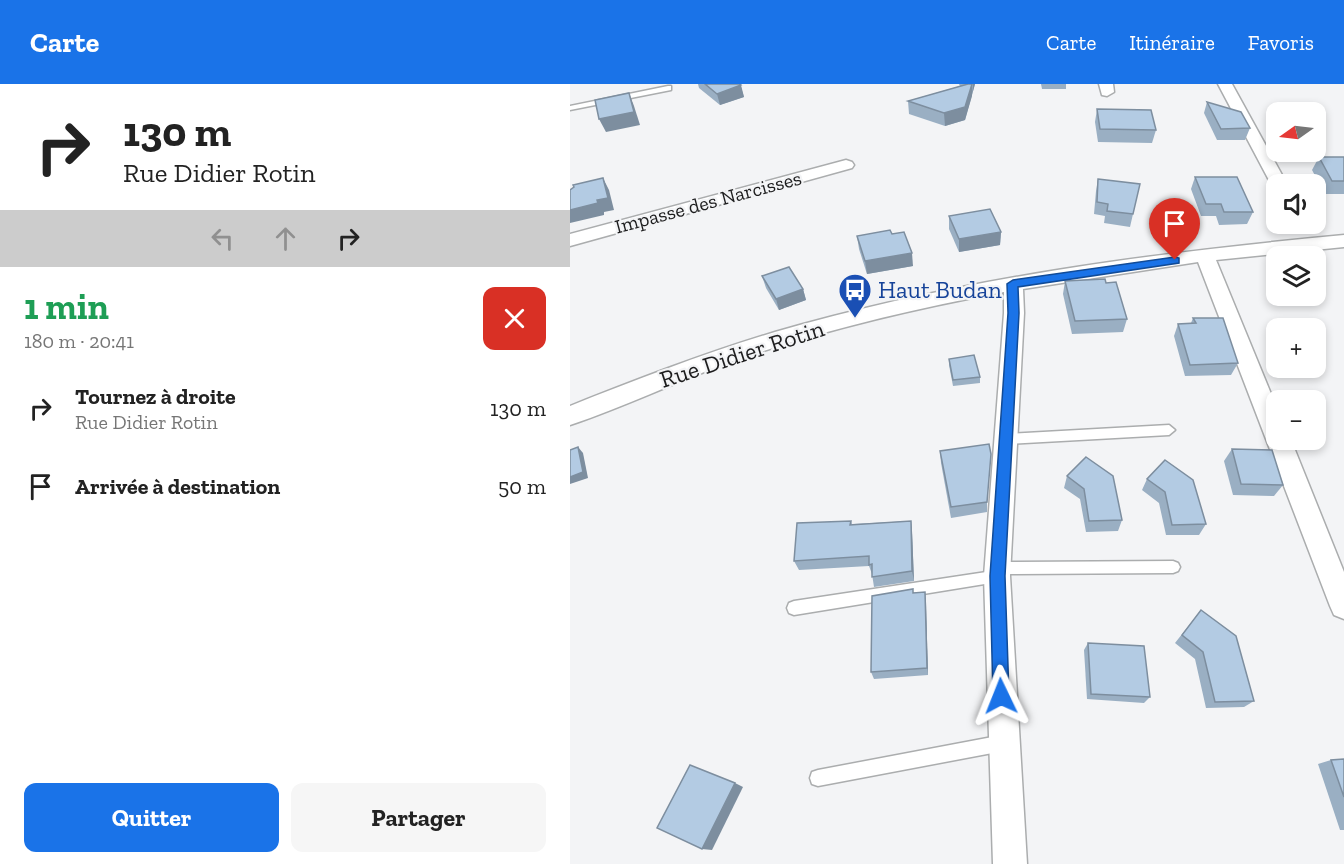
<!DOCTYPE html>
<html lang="fr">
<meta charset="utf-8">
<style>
body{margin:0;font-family:"Zilla Slab",serif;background:#f6f6f6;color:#222;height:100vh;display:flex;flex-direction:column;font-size:22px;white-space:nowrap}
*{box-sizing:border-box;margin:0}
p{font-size:20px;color:#767676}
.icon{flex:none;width:33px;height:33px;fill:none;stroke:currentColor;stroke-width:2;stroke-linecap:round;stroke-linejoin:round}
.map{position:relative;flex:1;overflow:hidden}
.sheet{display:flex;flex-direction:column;background:#fff;width:570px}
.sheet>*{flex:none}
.top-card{background:#fff;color:#222;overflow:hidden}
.needle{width:39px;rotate:256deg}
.controls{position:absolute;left:696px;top:18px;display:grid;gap:12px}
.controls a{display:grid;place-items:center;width:60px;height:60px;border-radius:12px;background:#fff;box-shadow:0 3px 9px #0003;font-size:30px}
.pin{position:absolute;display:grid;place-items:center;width:51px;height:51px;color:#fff;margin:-62px -26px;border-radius:50% 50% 50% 0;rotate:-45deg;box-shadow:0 0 6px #0007}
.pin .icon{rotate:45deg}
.me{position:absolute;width:66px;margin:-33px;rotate:358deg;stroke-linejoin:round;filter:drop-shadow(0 0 4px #0008)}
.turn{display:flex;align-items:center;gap:21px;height:126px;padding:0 24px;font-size:27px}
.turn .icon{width:78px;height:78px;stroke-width:2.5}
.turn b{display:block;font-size:42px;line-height:51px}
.lanes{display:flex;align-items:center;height:57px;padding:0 24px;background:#0003;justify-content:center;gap:30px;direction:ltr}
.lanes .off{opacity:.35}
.round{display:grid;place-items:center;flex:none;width:63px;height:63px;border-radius:12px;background:#f6f6f6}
.summary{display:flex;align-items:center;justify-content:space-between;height:102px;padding:0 24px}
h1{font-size:36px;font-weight:800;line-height:45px;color:#1e9e55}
.primary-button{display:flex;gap:12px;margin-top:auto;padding:12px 24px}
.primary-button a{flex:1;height:69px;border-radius:12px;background:#1a73e8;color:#fff;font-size:24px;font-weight:800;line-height:69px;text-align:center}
.primary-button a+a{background:#f6f6f6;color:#222}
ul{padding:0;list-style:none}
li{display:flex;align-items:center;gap:18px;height:78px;padding:0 24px}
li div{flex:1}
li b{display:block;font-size:22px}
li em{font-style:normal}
header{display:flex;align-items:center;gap:36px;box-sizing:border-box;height:84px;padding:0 30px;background:#1a73e8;color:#fff}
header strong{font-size:28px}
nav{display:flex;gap:33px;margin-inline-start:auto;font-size:21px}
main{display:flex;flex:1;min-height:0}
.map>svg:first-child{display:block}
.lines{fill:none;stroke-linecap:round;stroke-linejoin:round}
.lane-casing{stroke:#abadae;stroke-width:3}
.street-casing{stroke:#abadae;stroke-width:3}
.lane{fill:#fff;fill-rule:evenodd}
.street{fill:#fff;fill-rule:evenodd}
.wall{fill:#9aafc3}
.shaded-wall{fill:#7d8e9f}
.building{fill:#b3cbe3;stroke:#7d8e9f;stroke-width:1.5}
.route{fill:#1a73e8;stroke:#114b97;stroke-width:1.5}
.labels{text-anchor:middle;stroke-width:4.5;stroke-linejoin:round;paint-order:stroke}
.far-street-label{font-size:20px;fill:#1d1d1e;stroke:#f3f4f6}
.transit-label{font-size:24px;fill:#164399;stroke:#f3f4f6;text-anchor:start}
.street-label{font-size:24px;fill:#1d1d1e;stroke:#f3f4f6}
</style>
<header>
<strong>Carte</strong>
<nav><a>Carte</a><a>Itinéraire</a><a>Favoris</a></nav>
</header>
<main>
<section class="sheet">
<div class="top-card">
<div class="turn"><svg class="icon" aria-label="right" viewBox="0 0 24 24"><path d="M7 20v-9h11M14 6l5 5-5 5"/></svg><div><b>130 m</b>Rue Didier Rotin</div></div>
<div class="lanes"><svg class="icon off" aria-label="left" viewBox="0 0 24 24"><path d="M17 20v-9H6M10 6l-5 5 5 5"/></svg><svg class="icon off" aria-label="ahead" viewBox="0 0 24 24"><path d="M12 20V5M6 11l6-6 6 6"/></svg><svg class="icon" aria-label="right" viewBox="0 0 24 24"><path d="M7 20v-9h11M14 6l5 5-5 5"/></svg></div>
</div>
<div class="summary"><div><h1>1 min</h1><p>180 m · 20:41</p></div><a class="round" style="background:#d93025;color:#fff"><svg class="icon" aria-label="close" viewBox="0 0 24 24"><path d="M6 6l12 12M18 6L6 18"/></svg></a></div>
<ul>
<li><svg class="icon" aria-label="right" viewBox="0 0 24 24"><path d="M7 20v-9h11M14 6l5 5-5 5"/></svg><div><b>Tournez à droite</b><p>Rue Didier Rotin</p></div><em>130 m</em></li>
<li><svg class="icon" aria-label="arrive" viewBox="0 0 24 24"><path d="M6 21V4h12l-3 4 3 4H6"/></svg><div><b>Arrivée à destination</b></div><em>50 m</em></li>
</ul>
<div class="primary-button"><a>Quitter</a><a>Partager</a></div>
</section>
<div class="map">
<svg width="774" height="780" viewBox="0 0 774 780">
<rect width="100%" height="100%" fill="#f3f4f6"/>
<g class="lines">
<g class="lane-casing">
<g id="lane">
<polygon points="98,2 101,2 101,6 0,26 0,22"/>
<polygon points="599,341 605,346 599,351 436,360 432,358 430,355 432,352 436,350"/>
<polygon points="603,477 608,479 610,483 608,487 603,489 433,490 432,496 427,498 224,531 219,529 217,524 219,519 224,517 423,487 423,480 428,478"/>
<polygon points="433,651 438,654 441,659 438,664 433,667 248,702 242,700 240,694 242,688 248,686"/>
</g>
</g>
<g class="street-casing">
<g id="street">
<polygon points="529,0 543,0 544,8 537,12 532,11"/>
<polygon points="648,0 662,0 717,100 706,100 706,104 701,100"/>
<polygon points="276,76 282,78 284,81 282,84 0,162 0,150"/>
<path d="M774,151v12l-128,13 60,146v34h15l53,132v47l-10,-4 -4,-9 -132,-344 -175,27 1,24 -14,263 17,288h-34l-9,-288 20,-263v-21c-92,17 -185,39 -273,70 -54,19 -107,45 -161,63v-19c68,-27 135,-53 205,-74 186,-54 377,-79 569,-97z"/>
</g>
</g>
<use href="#lane" class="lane"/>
<use href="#street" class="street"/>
</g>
<g class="wall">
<polygon points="128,0 170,0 174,13 150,21 129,4"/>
<polygon points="389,0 405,0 395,36 375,42 339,30 338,17 390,2"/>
<polygon points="471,0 496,0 496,5 472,5"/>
<polygon points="637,18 680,44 675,56 647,56 634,29"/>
<polygon points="527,25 586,46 582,59 528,58 525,38"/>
<polygon points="749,73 774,73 774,110 755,110 742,86"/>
<polygon points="625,93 683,128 677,140 649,141 646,132 631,132 621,105"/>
<polygon points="528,95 563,130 560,143 534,139 535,132 524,130 526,107"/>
<polygon points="379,132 431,148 430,161 389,168 379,145"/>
<polygon points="322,150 343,182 297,190 289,165 287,152"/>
<polygon points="192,192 233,205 236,216 209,226 196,204"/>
<polygon points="495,197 536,199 557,235 553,248 502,250 493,210"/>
<polygon points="623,234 668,279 661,291 615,292 604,252 608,240 621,239"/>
<polygon points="379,275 410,293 410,299 383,302 379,281"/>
<polygon points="662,365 713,401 704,412 663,411 654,377"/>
<polygon points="370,367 417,418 417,428 381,434 371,379"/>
<polygon points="516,373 552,436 548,447 516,448 510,415 494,404 497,392"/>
<polygon points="595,376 636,440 629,451 596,451 589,419 572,406 577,395"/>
<polygon points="281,437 282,440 341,437 342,447 344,497 304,503 302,490 299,482 229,486 224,477"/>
<polygon points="355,508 358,591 304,595 301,588 343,509"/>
<polygon points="631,526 684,617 674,623 636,624 625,575 605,559"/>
<polygon points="518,559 580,613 574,619 517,615 514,566"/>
<polygon points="774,675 774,746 770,746 748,680 761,676"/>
</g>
<g class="shaded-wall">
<polygon points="402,0 402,12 395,36 375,42 374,29"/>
<polygon points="403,0 405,0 402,11"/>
<polygon points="171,1 174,13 150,21 147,10"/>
<polygon points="59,9 64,22 70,41 36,48 29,35"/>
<polygon points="33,94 39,106 44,126 34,128 34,131 0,139 0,126 27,116"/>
<polygon points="431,148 430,161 389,168 389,155"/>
<polygon points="342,169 343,182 297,190 295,177"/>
<polygon points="233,205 236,216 209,226 206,215"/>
<polygon points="8,363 13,369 18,394 0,400 0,393"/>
<polygon points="341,437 342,447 344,497 342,487"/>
<polygon points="355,508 356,517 358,591 357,584"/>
<polygon points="165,699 173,703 142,766 132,765"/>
</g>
<g class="building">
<polygon points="135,0 170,0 171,1 147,10"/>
<polygon points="398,0 402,0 395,23 374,29 338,17"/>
<polygon points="59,9 64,28 29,35 25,16"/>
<polygon points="637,18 671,28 680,44 651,45"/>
<polygon points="527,25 581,26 586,46 530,45"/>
<polygon points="749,73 774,73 774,97 762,97"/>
<polygon points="625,93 667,93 683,128 654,128 651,120 636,120"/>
<polygon points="33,94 38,114 27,116 28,119 0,126 0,106 4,103 3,101"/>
<polygon points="528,95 570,100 563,130 537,127 538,120 527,118"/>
<polygon points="420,125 431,148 389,155 379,132"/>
<polygon points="320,146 322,150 334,148 342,169 295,177 287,152"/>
<polygon points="219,183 233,205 206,215 192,192"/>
<polygon points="535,195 536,199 546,198 557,235 505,237 495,197"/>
<polygon points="623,234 653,234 668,279 620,281 608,240 626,239"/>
<polygon points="404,271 410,293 383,296 379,275"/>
<polygon points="419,360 421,370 417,418 381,423 370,367"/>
<polygon points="8,363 13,388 0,393 0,366"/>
<polygon points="662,365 702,366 713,401 671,400"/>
<polygon points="516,373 543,392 552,436 519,437 514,405 497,392"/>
<polygon points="595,376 623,396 636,440 602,441 595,408 577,395"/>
<polygon points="281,437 280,441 341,437 342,487 302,493 302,480 299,481 299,472 224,477 227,439"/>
<polygon points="343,505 343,509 355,508 357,584 301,588 302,512"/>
<polygon points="631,526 666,552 684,617 645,618 633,568 612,551"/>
<polygon points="518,559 574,562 580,613 521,610"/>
<polygon points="774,675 774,713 761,676"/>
<polygon points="120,681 165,699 132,765 87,744"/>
</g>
<polygon class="route" points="605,173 609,174 609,179 448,203 449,229 435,492 439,612 437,617 431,620 425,617 423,612 420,492 438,229 437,200 443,196"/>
<defs>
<g id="bus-pin" transform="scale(1.725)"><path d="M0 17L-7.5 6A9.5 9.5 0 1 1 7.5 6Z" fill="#1a4fb4" stroke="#f3f4f6"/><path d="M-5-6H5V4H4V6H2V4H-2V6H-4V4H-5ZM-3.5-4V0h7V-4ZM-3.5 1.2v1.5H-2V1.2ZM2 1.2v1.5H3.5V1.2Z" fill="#fff"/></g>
</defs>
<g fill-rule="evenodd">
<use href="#bus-pin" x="285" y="206"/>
</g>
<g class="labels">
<g class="far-street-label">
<text transform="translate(138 118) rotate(-15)" y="7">Impasse des Narcisses</text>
</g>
<g class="transit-label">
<text x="308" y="214">Haut Budan</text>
</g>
<g class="street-label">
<text transform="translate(172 270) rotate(-18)" y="8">Rue Didier Rotin</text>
</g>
</g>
</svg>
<div class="controls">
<a><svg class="needle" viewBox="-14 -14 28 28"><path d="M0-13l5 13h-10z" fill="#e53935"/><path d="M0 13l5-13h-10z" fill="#767676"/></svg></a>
<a><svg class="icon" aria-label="sound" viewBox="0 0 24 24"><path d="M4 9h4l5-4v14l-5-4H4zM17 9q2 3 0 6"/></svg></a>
<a><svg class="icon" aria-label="layers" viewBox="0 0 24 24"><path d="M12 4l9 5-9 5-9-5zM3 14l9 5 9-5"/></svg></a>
<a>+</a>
<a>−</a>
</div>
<div class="pin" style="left:605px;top:176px;background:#d93025"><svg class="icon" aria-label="arrive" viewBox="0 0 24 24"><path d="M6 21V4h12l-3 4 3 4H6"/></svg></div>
<svg class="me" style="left:431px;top:612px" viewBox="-20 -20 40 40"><path d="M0-17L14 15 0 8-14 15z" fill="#1a73e8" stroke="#fff" stroke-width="4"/></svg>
</div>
</main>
